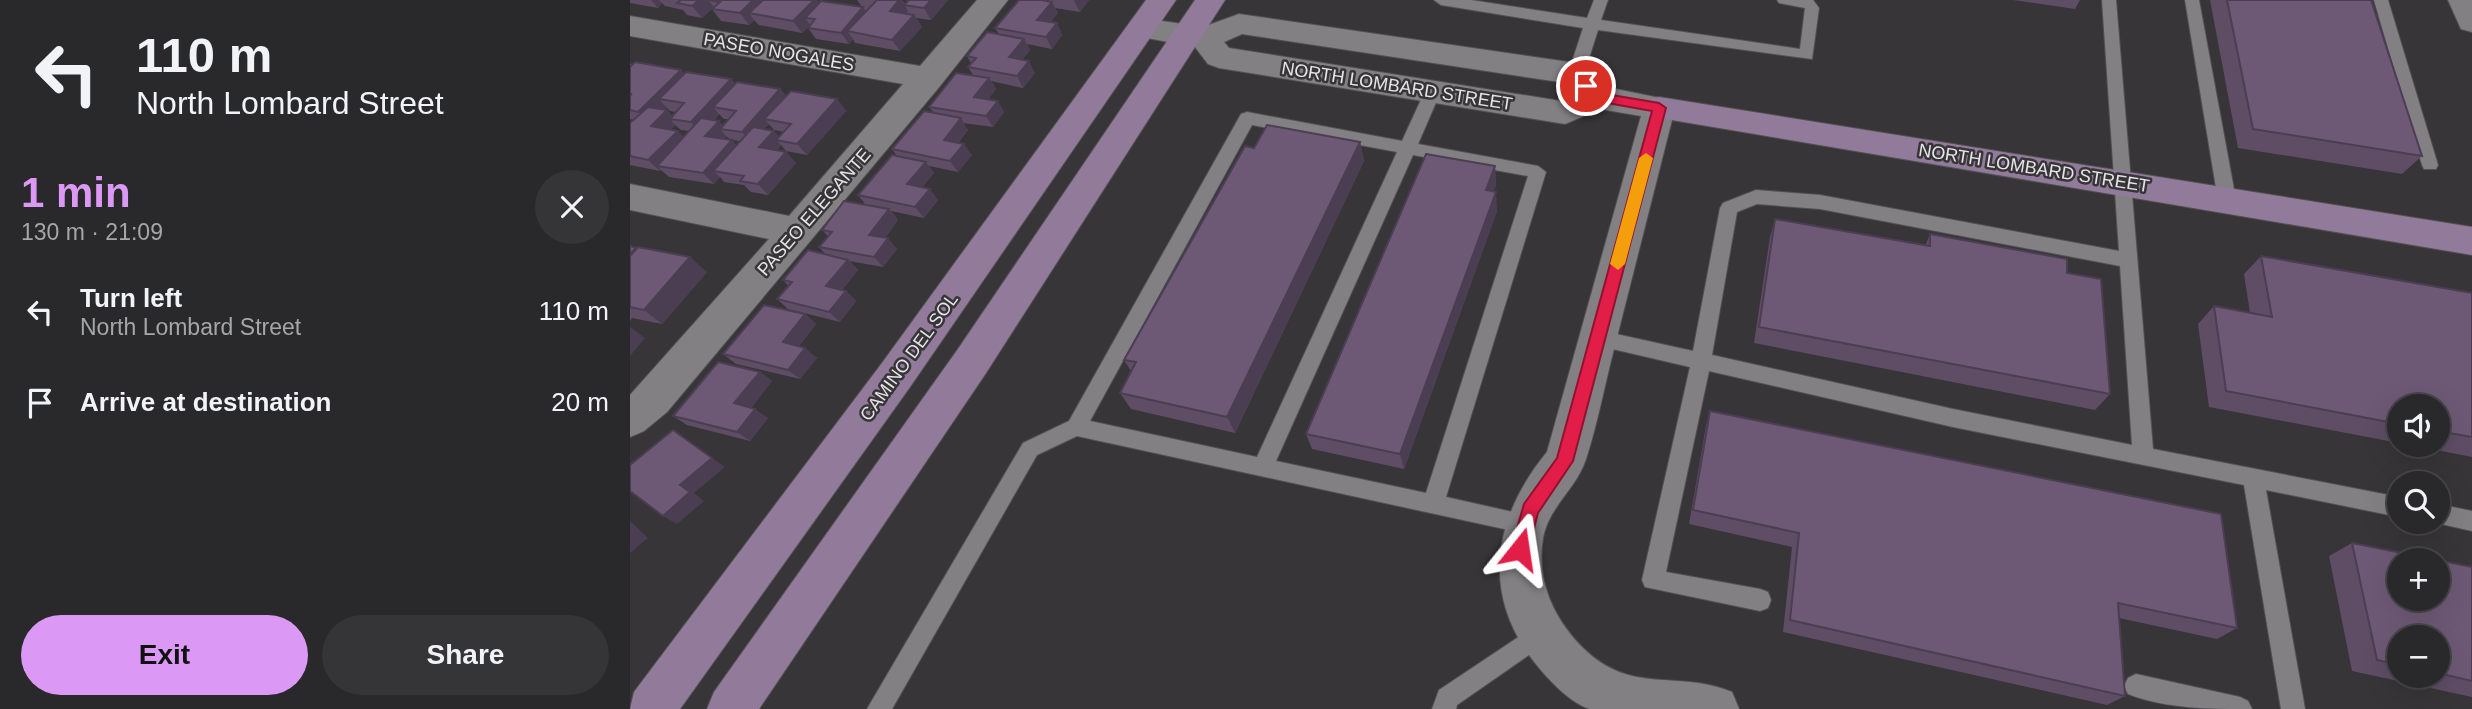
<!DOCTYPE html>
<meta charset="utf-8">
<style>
body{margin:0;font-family:Arial,sans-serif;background:#353436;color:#f1f3f6;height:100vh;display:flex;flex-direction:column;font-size:26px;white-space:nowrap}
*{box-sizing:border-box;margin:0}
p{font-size:23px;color:#a5a6a8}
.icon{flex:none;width:38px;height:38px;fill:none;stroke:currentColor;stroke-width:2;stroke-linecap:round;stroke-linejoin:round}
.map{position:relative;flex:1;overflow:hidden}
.side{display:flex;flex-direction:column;background:#29282a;width:630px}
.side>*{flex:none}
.top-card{background:#29282a;color:#f1f3f6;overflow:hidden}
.tools{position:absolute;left:1757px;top:394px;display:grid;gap:14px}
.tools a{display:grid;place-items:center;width:63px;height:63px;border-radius:50%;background:#29282a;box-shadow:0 7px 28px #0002,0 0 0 2px #454447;font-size:35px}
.pin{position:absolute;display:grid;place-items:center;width:60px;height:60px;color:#fff;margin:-30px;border:4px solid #fff;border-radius:50%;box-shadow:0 2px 7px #0007}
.me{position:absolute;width:77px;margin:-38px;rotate:15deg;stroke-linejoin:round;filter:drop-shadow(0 0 5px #0008)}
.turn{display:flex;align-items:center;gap:24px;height:147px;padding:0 21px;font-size:32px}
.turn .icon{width:91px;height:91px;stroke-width:2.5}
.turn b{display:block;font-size:49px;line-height:60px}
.round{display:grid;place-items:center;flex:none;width:74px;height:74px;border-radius:37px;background:#353436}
.headline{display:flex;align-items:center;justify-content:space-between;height:119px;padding:0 21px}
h1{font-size:42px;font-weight:800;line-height:52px;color:#db99f5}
.cta{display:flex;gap:14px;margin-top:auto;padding:14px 21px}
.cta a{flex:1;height:80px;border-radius:42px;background:#db99f5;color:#111;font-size:28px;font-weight:800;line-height:80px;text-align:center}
.cta a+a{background:#353436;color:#f1f3f6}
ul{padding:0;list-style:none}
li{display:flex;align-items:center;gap:21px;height:91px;padding:0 21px}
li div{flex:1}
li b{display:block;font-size:26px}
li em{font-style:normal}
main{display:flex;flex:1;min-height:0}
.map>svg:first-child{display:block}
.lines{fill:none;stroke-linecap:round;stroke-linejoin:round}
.lane-casing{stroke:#525153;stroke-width:2}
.street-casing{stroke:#525153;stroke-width:2}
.secondary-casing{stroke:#525153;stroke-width:2}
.lane{fill:#838084;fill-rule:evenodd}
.street{fill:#838084;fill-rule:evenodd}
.secondary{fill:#927b9a;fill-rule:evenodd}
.wall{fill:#5e4d65;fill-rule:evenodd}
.shaded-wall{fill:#4c3e52}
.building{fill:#6d5975;stroke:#4c3e52;stroke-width:2;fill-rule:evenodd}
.route{fill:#e11d48;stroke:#92132f;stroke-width:2}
.slow{fill:#f59e0b}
.labels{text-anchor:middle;stroke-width:5;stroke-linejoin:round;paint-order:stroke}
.street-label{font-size:18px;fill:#e5e4e6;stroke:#373538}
</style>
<main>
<section class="side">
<div class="top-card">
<div class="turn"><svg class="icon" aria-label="left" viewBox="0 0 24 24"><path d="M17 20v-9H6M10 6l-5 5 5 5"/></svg><div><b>110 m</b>North Lombard Street</div></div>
</div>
<div class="headline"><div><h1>1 min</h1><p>130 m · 21:09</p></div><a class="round"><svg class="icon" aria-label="close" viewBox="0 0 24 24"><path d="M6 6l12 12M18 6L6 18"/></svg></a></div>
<ul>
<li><svg class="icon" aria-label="left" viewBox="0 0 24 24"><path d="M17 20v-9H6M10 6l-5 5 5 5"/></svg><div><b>Turn left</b><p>North Lombard Street</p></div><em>110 m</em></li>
<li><svg class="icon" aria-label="arrive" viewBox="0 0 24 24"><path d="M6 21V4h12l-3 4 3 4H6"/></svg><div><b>Arrive at destination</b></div><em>20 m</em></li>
</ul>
<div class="cta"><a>Exit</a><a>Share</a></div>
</section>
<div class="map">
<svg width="1842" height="709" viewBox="0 0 1842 709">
<rect width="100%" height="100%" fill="#373538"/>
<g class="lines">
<g class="lane-casing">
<g id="lane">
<polygon points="804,0 841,0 957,18 964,0 978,0 971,20 1170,49 1175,8 1149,3 1147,0 1183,0 1189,8 1182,59 968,30 954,74 946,79 938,74 953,28 811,5"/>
<path d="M1472,0h14l37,449 246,48v20l-133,-27 39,219h-24l-37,-224 -291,-58 -244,-56 -43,201 94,17 8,3 3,8 -3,8 -8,3 -115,-24 -3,-7 48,-213 -99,-23 -3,-6 3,-6 7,-2 95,21 27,-143 3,-5 33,-13 64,5 299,56zM1127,204l63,5 300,57 12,179 -179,-36 -241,-54 25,-143z"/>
<polygon points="1555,0 1569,0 1606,200 1597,207 1588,200"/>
<polygon points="1744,0 1758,0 1808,165 1806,169 1794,169 1792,165"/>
<path d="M803,85l8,6 -23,53 120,22 8,6 -100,325 89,20 3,7 -3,7 -8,3 -450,-98 -40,19 -145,254h-25l156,-266 46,-22 172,-307 6,-2 155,29 23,-50zM622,125l145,27 -140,305 -167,-36zM783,155l115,21 -102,317 -150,-32z"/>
<polygon points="1808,504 1842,511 1842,531 1802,522 1808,522"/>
<polygon points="911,622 919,625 922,633 919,641 827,705 826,709 802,709 809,690"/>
<path d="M1506,674l104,23 8,4 4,8c-42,0 -85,0 -124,-15l-4,-8 4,-8z"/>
</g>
</g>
<g class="street-casing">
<g id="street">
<polygon points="347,0 378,0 310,86 37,412 14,431 0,437 0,395 139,239 0,210 0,184 159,216 273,84 0,36 0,16 290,66"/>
<polygon points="1818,0 1842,0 1842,32 1831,29"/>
<path d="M609,14l337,49 11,3 19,21 64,13 5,8c-20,79 -40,158 -60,237 -10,38 -17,77 -29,114 -9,29 -37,47 -43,79 -7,42 10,80 40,110 49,48 93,21 149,44l7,17c-38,0 -75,0 -112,0 -11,0 -27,0 -37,0 -19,-6 -38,-26 -50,-40 -60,-70 -49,-149 7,-217l94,-336 -41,-7 -35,15 -346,-56 -11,-4 -13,-17 -64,-12 -4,-7 4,-7 11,-3 61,9zM612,34l324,49 9,11 -14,7 -332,-53 -5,-6z"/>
</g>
</g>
<g class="secondary-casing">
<g id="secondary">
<polygon points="516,0 546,0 280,387 50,709 0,709 4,692 252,363"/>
<polygon points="565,0 595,0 356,373 129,709 77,709 84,692 328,349"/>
<polygon points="1029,97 1842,227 1842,255 1018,116 1013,108 1018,100"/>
</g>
</g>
<use href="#lane" class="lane"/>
<use href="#street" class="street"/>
<use href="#secondary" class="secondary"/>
</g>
<g class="wall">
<polygon points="0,0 187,0 189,3 232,7 227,0 272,0 275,4 278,1 275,0 318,0 301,20 286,18 292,27 270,51 225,43 223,39 219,44 186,39 178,28 180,25 172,33 129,25 124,20 119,25 91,21 82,9 72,18 57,15 53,10 35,6 32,3 28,8 0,3"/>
<polygon points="389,0 459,0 450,12 425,8 428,13 420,22 427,23 432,35 422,49 397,44 400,50 392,60 405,73 393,88 361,81 366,89 358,99 374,112 363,127 333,123 338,130 328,143 342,155 328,172 299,166 304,173 292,187 308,200 294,218 261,211 268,220 255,238 267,249 253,267 219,261 228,270 212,290 216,291 226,301 210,322 158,309 147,299 159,286 153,280 196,255 189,247 198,236 192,230 236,205 228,195 267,156 262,149 304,113 299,107 343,75 338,67 341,63 337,56 369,34 365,28"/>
<polygon points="1383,0 1450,0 1445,9"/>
<polygon points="1580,0 1741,0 1792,156 1772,174 1608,148"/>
<path d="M0,63l2,2 53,8 46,6 4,5 45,5 6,7 51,3 9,12 -39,44 -21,-4 -5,-6 -4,5 9,2 10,11 -28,32 -17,-3 -7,-7 -20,-3 -4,-5 -6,7 -45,-7 -8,-7 -1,1 -30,-6v-42l4,-3 -4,-1zM36,107l4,4 6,1 -4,4 -5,-6h-4zM89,114l5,5h5l-6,6 -9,-5zM139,124l5,6 10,2 -5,5 -5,-6 -10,-2zM45,125l6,5 8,1 -5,6 -14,-7zM96,136l5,4 9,1 -3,4 -14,-6z"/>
<polygon points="730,142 734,161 605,433 501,409 490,393 501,371 494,360"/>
<polygon points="865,166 866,185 863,192 867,211 774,469 682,449 676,434"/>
<polygon points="1145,219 1295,246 1300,234 1437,273 1480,394 1465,410 1124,343 1140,237"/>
<polygon points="0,246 77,272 32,324 2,318 0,321"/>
<polygon points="1631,256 1842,293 1842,457 1775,444 1808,444 1808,406 1769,406 1769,443 1579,407 1568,324 1584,306 1620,313 1614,274"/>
<polygon points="175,314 186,324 169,346 187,358 170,379 106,364 93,354"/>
<polygon points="130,372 142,381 121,408 138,418 120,441 57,425 43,416"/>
<polygon points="1080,411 1607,628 1587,639 1489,618 1495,696 1477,705 1153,632 1162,547 1059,524 1076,426"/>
<path d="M1722,543l120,24v130l-120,-26 -23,-115zM1769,637h39v39h-39z"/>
</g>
<g class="shaded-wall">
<polygon points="21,0 29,0 32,3 28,8"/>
<polygon points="69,0 78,0 84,7 72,18 62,6"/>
<polygon points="123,0 141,0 119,13 124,20 119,25 110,13"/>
<polygon points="184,0 187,0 194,10 175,18 180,25 172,33 163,21"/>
<polygon points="269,0 272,0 278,11 267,22 260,11"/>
<polygon points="301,0 318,0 301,20 294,8"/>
<polygon points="445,0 459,0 450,12 444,1"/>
<polygon points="422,2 428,13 413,32 407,20"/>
<polygon points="233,7 241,18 217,31 223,39 219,44 211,33"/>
<polygon points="284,15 292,27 270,51 262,40"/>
<polygon points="427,23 432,35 422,49 416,37"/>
<polygon points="394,39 400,50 385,69 379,57"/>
<polygon points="399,61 405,73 393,88 387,76"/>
<polygon points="51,70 62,81 29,99 36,107 20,123 8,112"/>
<polygon points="359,78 366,89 352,108 344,97"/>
<polygon points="101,79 111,90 83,107 89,114 71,134 61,122"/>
<polygon points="150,89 159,100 134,119 139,124 122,143 112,132"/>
<polygon points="207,99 216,111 177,155 167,144"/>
<polygon points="368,101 374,112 363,127 356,116"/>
<polygon points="37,110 46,120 40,119 45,125 33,137 21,126"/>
<polygon points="331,118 338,130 321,151 314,140"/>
<polygon points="89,121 97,130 90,129 96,136 86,147 75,136"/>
<polygon points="48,131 59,142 27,166 31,170 30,171 18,160"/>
<polygon points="144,131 153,141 146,140 151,145 139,158 129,147"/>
<polygon points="102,140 113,152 83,171 90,177 84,184 73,173"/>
<polygon points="730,142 734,161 605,433 597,417"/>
<polygon points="334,144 342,155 328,172 320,161"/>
<polygon points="156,152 166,163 138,195 128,184"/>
<polygon points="296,162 304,173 286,195 277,184"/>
<polygon points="865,166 866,185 857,209 856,190"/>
<polygon points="300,189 308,200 294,218 285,207"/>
<polygon points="866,192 867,211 774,469 770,454"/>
<polygon points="259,209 268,220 249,246 239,235"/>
<polygon points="258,238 267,249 253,267 244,257"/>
<polygon points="60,257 77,272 32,324 14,310"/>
<polygon points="218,260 228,270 207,296 196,286"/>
<polygon points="216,291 226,301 210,322 199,312"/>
<polygon points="175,314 186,324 164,352 153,342"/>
<polygon points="0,327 15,338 0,356"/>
<polygon points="175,348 187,358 170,379 158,370"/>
<polygon points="130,372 142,381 117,413 104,403"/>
<polygon points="125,409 138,418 120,441 107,432"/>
<polygon points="43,430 95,467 64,493 74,501 47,524 33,516 50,485"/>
<polygon points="0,521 18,538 0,553"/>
</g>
<g class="building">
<polygon points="51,0 69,0 62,6 47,3"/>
<polygon points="79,0 123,0 110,13 82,9 90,2"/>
<polygon points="133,0 184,0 163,21 119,13"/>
<polygon points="247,0 269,0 260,11 284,15 262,40 217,31"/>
<polygon points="279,0 301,0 294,8 274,5"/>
<polygon points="389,0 412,0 422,2 407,20 427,23 416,37 365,28"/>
<polygon points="1597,0 1741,0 1792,156 1623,129"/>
<polygon points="191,1 233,7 211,33 178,28 185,19 175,18"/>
<polygon points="357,32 394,39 379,57 399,61 387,76 338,67 346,58 337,56"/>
<polygon points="5,62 51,70 8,112 0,110 0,95 2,94 0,94 0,67"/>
<polygon points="56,72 101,79 61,122 40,119 54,103 29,99"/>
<polygon points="326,73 359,78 344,97 368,101 356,116 299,107"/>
<polygon points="107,82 150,89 112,132 90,129 106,111 83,107"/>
<polygon points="161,91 207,99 167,144 146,140 161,124 134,119"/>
<polygon points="18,107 37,110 21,126 48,131 18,160 0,156 0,123"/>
<polygon points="294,111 331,118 314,140 334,144 320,161 262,149"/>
<polygon points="71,118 89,121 75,136 102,140 73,173 27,166"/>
<polygon points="637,125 730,142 597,417 490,393 506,362 494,360 615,146 624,148"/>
<polygon points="123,127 144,131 129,147 156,152 128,184 110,181 114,176 83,171"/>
<polygon points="796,154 865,166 856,190 866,192 770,454 676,434"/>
<polygon points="262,155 296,162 277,184 300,189 285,207 228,195"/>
<polygon points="214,201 259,209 239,235 258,238 244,257 189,247 202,232 192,230"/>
<polygon points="1145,219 1300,246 1300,234 1437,259 1437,273 1471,279 1480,394 1129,327"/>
<polygon points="0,246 6,248 0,254"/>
<polygon points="8,247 60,257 14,310 0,307 0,256"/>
<polygon points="178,250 218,260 196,286 216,291 199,312 147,299 162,282 153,280"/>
<polygon points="1631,256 1842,293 1842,437 1808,431 1808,406 1769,406 1769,424 1596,391 1584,306 1642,317"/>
<polygon points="134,305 175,314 153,342 175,348 158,370 93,354"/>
<polygon points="88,362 130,372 104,403 125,409 107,432 43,416"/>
<polygon points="1080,411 1591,514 1607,628 1488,603 1495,696 1160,620 1169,533 1063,510"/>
<polygon points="43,430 82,458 50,485 60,492 33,516 0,491 0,465"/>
<path d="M1722,543l120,24v114l-34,-8v-36h-39v28l-22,-5zM1769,560h39v38h-39z"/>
</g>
<polygon class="route" points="956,81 970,93 1029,103 1036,108 943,461 908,513 897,555 890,558 884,555 881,549 894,504 927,458 1022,111 961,100 949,86"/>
<polygon class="slow" points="1016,153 1023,158 995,264 988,270 980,264 1009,158"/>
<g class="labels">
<g class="street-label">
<text transform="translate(149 52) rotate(10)" y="6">PASEO NOGALES</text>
<text transform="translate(767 86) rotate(9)" y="6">NORTH LOMBARD STREET</text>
<text transform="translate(1404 168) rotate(9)" y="6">NORTH LOMBARD STREET</text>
<text transform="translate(184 212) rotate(-49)" y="6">PASEO ELEGANTE</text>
<text transform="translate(279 357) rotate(-54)" y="6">CAMINO DEL SOL</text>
</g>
</g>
</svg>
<div class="tools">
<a><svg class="icon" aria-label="sound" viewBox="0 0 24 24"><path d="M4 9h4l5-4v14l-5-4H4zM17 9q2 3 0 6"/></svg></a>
<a><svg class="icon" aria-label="search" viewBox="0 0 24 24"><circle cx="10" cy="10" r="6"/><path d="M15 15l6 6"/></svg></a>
<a>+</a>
<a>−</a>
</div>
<div class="pin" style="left:956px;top:86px;background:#d93025"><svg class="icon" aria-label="arrive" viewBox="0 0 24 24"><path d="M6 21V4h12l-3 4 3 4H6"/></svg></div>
<svg class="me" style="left:890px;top:549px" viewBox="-20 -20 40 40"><path d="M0-17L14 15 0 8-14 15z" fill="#e11d48" stroke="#fff" stroke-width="4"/></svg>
</div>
</main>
